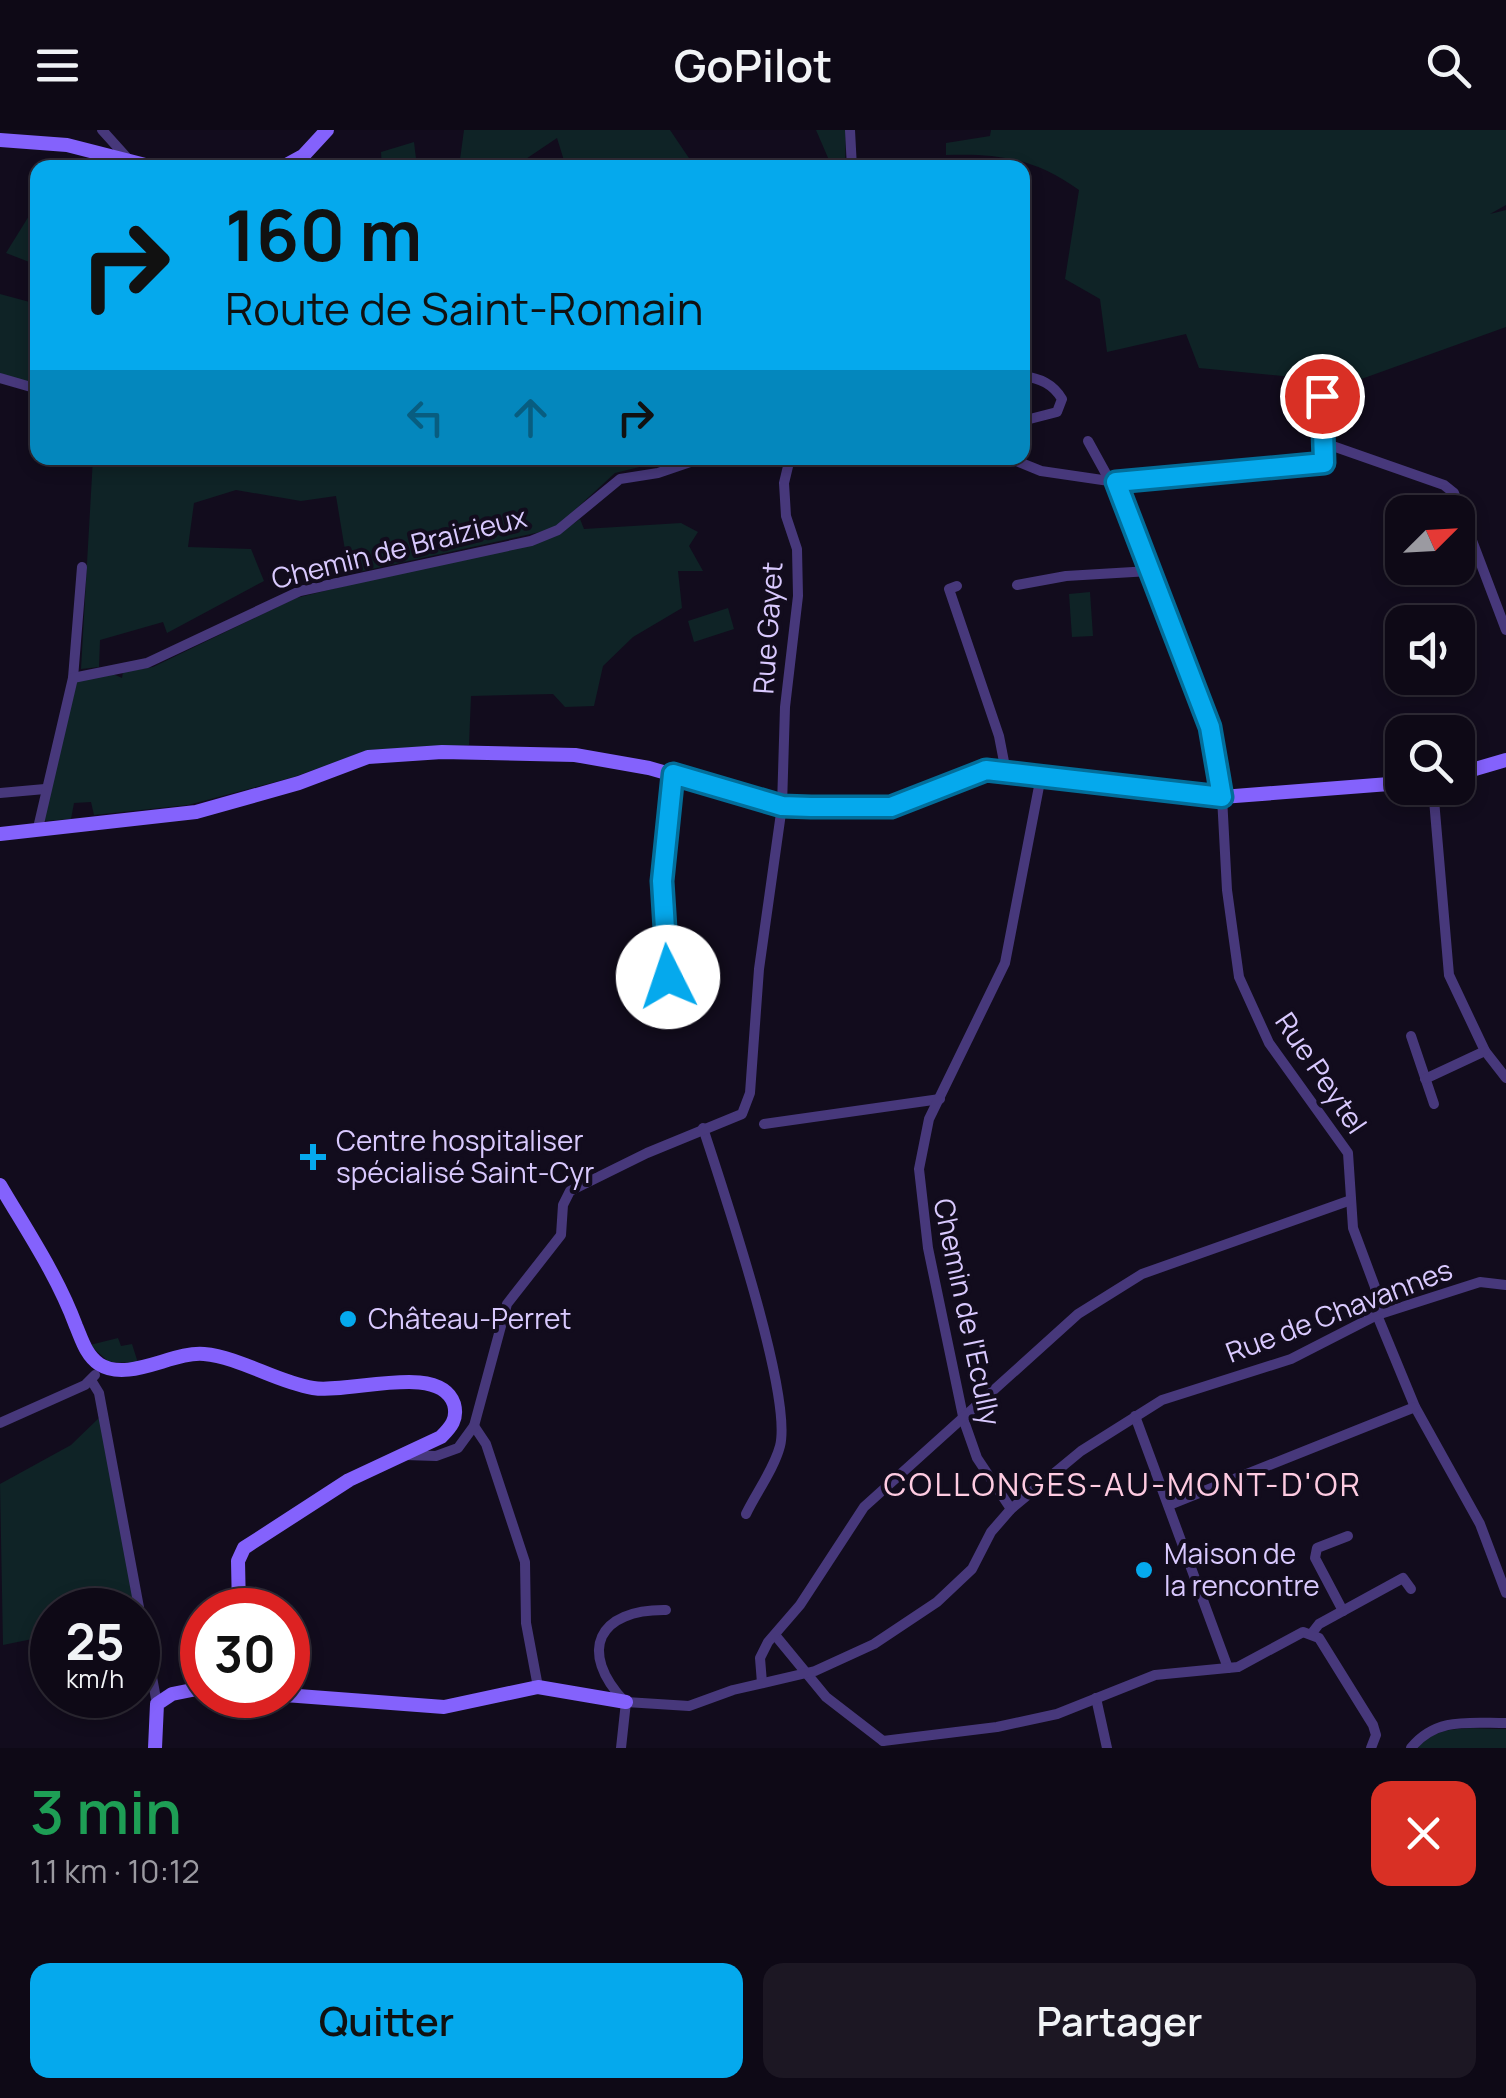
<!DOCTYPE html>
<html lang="fr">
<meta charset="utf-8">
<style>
body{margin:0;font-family:Manrope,sans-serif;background:#1c1723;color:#f1f3f6;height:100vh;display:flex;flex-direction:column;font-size:38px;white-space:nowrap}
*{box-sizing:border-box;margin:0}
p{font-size:32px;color:#9b9aa1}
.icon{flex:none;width:55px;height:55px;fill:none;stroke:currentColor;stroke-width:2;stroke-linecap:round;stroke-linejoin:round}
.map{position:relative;height:1618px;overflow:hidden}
.side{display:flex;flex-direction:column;background:#0e0916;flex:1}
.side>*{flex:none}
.guide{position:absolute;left:30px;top:30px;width:1000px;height:305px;border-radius:20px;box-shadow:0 5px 15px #0003,0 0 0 2px #2e2a35;background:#05a9ed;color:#111;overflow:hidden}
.needle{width:65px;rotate:66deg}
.tools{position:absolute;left:1385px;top:365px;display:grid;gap:20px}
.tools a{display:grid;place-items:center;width:90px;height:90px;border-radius:20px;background:#0e0916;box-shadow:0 5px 15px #0003,0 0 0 2px #2e2a35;font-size:50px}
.speed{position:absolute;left:30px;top:1458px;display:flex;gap:20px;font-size:50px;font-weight:700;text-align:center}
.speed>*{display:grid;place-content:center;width:130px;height:130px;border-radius:50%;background:#0e0916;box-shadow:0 5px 15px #0003,0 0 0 2px #2e2a35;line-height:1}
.speed small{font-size:25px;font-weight:400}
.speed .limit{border:15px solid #d22;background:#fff;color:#111}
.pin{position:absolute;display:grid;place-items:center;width:85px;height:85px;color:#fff;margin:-42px;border:5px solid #fff;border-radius:50%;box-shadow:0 2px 10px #0007}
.me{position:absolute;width:110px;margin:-55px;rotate:356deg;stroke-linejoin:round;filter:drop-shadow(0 0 8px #0008)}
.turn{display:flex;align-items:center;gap:35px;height:210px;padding:0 30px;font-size:45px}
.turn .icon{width:130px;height:130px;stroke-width:2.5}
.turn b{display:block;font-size:70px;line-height:85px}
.lanes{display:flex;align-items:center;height:95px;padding:0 30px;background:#0003;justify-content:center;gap:50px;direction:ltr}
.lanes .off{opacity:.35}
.round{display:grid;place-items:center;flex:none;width:105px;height:105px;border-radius:20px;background:#1c1723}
.overview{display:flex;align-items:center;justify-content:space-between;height:170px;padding:0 30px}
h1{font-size:60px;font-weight:600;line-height:75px;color:#1e9e55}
.button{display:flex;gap:20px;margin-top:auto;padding:20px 30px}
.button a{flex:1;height:115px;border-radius:20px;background:#05a9ed;color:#111;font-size:40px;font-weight:600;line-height:115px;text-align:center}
.button a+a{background:#1c1723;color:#f1f3f6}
header{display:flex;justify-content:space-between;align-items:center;height:130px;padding:0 30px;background:#0e0916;font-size:45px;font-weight:600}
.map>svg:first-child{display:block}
.green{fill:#0f2326}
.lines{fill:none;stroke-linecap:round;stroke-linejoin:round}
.street{stroke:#47387b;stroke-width:10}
.secondary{stroke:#8462fc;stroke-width:14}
.route-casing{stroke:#036e9a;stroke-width:25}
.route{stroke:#05a9ed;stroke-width:18}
.poi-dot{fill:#05a9ed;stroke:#120c1d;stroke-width:4}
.labels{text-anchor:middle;stroke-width:8;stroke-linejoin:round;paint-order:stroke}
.street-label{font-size:28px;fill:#d9c9fe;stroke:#120c1d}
.poi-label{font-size:28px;fill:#d9c9fe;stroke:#120c1d;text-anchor:start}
.quarter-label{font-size:32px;letter-spacing:2.5px;fill:#fecbe1;stroke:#120c1d}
</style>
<header><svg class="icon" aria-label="menu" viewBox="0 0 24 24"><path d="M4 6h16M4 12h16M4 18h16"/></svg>GoPilot<svg class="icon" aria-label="search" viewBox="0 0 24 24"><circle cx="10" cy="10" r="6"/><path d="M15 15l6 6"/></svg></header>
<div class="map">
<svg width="1506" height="1618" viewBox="0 0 1506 1618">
<rect width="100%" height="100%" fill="#120c1d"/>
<g class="green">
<polygon points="464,0 670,0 695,37 566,37 557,8 514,37 459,37"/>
<polygon points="816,0 846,0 845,37 832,37"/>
<path d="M991,0h515v75l-16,9 16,-4v117l-178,64 -15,-12 -114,-11 -13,-34 -79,18 -7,-53 -35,-20 14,-89c-43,-31 -80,-37 -133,-35v-12l44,-7z"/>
<polygon points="414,12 417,37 382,37 381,22"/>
<polygon points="37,73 37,135 6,123"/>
<polygon points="0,164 37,174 37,257 0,243"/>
<polygon points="93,328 676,328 615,343 554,399 349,444 336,366 301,371 236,360 194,373 188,417 251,419 264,451 167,503 163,492 100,510 99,537 81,539"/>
<polygon points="580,389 584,399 681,393 698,402 689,416 703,441 678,441 682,478 633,507 603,536 594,576 565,577 553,564 471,566 469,615 368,620 294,647 188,675 94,685 91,672 74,673 71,689 43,691 77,551 113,544 122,548 123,542 153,537 296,468 560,403"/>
<polygon points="1090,462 1093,506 1072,507 1069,464"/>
<polygon points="728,478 734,499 694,512 688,491"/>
<polygon points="118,1208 121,1216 132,1214 138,1233 109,1232 90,1215"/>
<polygon points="100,1287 138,1480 52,1480 52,1505 3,1515 0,1354 71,1315"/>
<path d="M1506,1599v19h-88c19,-26 60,-19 88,-19z"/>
</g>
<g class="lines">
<g class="street">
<polyline points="102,0 130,31"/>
<polyline points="850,0 852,38"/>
<path d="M1022,246c18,2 31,8 40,23l-5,13 -35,9"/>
<polyline points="0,248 38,259"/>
<polyline points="1088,311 1110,351"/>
<polyline points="1324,313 1444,355 1454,363 1506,500"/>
<polyline points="1009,328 1041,341 1116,352 1324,333 1322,266"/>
<polyline points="1116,352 1210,597 1222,667 1227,760 1239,847 1269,913 1348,1023 1353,1098 1375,1157 1377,1185"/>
<polyline points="1017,455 1066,446 1150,441"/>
<polyline points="957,456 949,459 999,606 1006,642"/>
<polyline points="73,548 82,437"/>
<polyline points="1433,658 1449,845 1485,921 1506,948"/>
<polyline points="0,663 45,659"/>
<polyline points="38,698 73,548 147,533 300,461 531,411 558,400 620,349 658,343 702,328"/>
<polyline points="668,847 662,751 673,644"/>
<polyline points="1411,906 1434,974"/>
<polyline points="1425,949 1485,921"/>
<polyline points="764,994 940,969"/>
<path d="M703,998c19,59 90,267 77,318 -6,23 -24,47 -34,68"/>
<polyline points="1377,1185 1415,1277 1480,1394 1506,1463"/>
<polyline points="91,1250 99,1263 157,1574"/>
<polyline points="1135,1286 1228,1538"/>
<polyline points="0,1293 85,1255 95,1245"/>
<polyline points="474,1296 486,1314 525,1432 526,1493 538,1557"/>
<polyline points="405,1325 436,1326 458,1318 474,1296 507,1174 561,1105 563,1075 570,1061 647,1023 742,984 750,963 759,839 782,676 785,577 798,466 797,419 786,386 784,353 790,328"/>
<polyline points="1169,1375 1415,1277"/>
<polyline points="1011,1379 977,1328 964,1291 928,1118 919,1039 929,989 1005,833 1041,646"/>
<polyline points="1343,1481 1315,1428 1317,1418 1348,1406"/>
<polyline points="1312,1503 1319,1494 1403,1448 1411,1459"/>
<polyline points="775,1505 826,1567 883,1611"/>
<polyline points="762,1553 760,1528 768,1512 800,1475 864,1377 1078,1184 1142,1144 1351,1070"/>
<polyline points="1096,1568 1107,1618"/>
<path d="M625,1572c-48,-51 -27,-93 41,-92"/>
<polyline points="626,1572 689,1576 733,1560 815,1541 874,1514 937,1472 972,1439 991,1402 1011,1379 1081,1321 1162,1270 1291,1229 1377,1185 1480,1152 1506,1155"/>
<polyline points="883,1611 997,1597 1057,1584 1155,1545 1238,1537 1303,1502 1319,1508 1373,1595 1376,1605 1371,1618"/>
<polyline points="621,1618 626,1572"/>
<path d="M1411,1618c25,-31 58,-25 95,-25"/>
</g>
<g class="secondary">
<polyline points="0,10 67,15 157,38"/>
<polyline points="281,38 303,26 327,0"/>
<polyline points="1458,644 1506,630"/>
<polyline points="0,704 196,682 299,653 368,627 442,622 575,625 649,638 782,676 811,677 891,677 985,640 1222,667 1402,653"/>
<path d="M0,1055c27,46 57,90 76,141 6,14 10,29 23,38 29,19 74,-13 105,-10 36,3 72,28 109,34 38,6 127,-26 141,16 4,15 -3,23 -13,33l-92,43 -105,68 -6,13 1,49"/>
<polyline points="285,1565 444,1577 538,1557 626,1572"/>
<polyline points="155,1618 157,1574 172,1564 202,1558"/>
</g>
</g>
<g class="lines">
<g class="route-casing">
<polyline id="route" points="668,847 662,751 673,644 782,676 811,677 891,677 986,640 1222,667 1210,597 1116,352 1324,333 1322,266"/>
</g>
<use href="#route" class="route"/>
</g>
<g class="poi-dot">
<path d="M308 1012h10v10h10v10h-10v10h-10v-10h-10v-10h10z"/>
<circle cx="348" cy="1189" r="10"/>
<circle cx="1144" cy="1440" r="10"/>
</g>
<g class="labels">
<g class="street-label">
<text transform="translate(399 418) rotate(-14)" y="10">Chemin de Braizieux</text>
<text transform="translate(768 498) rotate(-86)" y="10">Rue Gayet</text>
<text transform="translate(1321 943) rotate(56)" y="10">Rue Peytel</text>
<text transform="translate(1339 1181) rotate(-21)" y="10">Rue de Chavannes</text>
<text transform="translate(967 1182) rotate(78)" y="10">Chemin de l'Ecully</text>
</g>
<g class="poi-label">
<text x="336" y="1021">Centre hospitaliser<tspan x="336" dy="32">spécialisé Saint-Cyr</tspan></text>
<text x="368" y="1199">Château-Perret</text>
<text x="1164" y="1434">Maison de<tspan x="1164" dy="32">la rencontre</tspan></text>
</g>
<g class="quarter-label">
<text x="1123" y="1366">COLLONGES-AU-MONT-D'OR</text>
</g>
</g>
</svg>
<div class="tools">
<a><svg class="needle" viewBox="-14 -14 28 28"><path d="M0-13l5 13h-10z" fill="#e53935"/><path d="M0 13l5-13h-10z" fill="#9b9aa1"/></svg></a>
<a><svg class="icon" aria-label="sound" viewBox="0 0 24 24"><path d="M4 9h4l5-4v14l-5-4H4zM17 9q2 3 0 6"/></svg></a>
<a><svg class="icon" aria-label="search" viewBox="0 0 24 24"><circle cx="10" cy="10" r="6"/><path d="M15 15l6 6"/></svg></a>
</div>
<div class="speed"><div>25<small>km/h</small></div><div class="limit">30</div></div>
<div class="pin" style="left:1322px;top:266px;background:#d93025"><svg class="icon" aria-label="arrive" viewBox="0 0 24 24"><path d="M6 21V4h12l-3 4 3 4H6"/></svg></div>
<svg class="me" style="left:668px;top:847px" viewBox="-20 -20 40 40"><circle r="19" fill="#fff"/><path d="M0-13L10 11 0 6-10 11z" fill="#05a9ed"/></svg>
<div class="guide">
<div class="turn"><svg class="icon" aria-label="right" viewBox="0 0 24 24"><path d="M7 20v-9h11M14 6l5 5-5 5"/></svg><div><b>160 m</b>Route de Saint-Romain</div></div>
<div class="lanes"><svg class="icon off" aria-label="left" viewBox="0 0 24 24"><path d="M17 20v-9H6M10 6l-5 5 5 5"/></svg><svg class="icon off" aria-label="ahead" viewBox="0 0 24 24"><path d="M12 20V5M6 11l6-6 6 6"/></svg><svg class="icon" aria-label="right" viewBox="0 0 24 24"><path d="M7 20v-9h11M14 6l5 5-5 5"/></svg></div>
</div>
</div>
<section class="side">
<div class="overview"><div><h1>3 min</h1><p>1.1 km · 10:12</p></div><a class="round" style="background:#d93025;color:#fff"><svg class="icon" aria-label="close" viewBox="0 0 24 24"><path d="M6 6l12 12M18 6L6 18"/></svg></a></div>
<div class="button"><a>Quitter</a><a>Partager</a></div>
</section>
